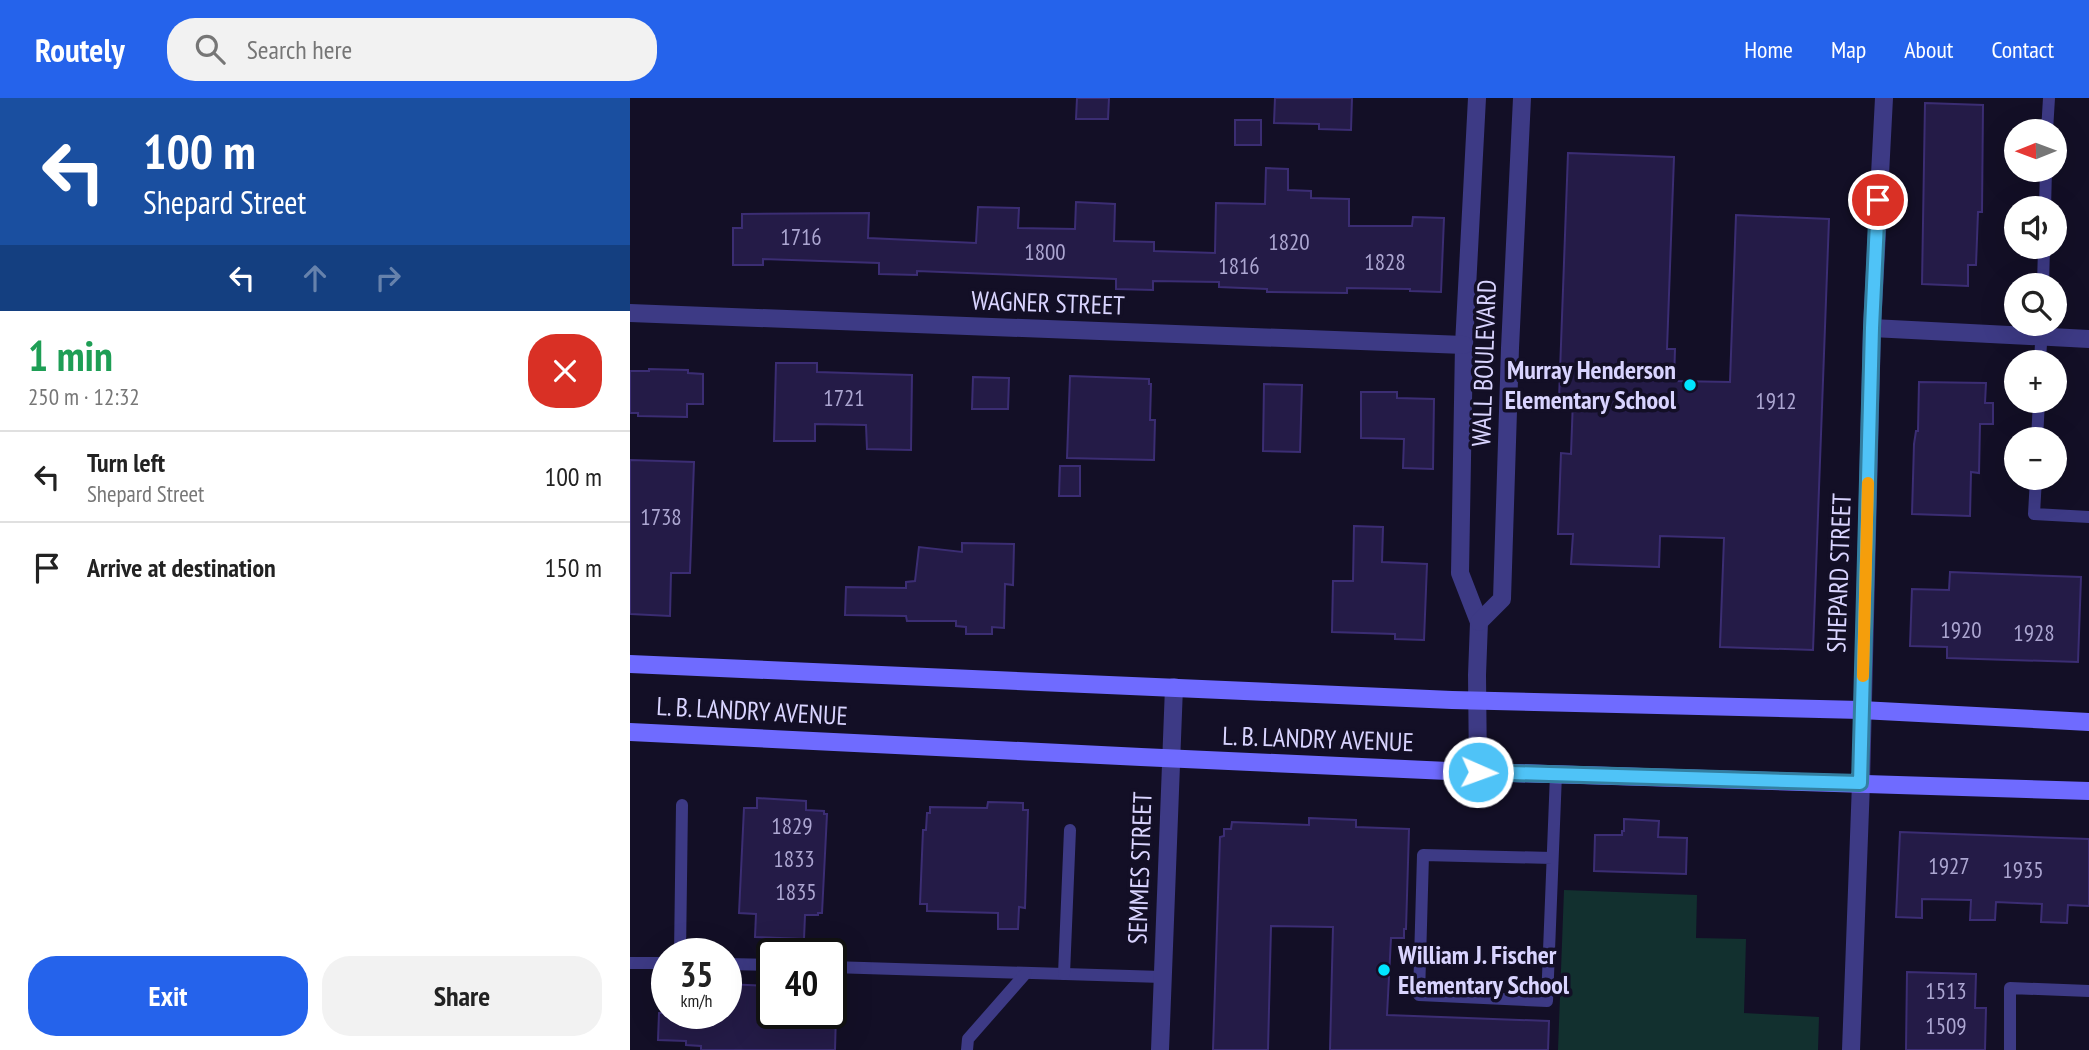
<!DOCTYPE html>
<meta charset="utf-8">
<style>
body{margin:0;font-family:"PT Sans Narrow",sans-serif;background:#f2f2f2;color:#222;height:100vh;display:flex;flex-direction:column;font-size:26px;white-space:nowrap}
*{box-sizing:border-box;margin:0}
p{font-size:23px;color:#767676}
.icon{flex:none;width:38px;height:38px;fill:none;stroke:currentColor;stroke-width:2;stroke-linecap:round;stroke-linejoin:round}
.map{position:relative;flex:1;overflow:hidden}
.sheet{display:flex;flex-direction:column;background:#fff;width:630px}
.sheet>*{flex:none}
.banner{background:#1a4fa0;color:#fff;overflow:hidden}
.needle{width:46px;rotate:269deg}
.tools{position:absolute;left:1374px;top:21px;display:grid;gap:14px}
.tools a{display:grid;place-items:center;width:63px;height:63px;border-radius:50%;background:#fff;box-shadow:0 7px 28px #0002;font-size:35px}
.speed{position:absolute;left:21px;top:840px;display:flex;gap:14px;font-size:35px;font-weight:700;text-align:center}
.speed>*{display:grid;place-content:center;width:91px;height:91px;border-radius:50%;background:#fff;box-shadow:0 7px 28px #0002;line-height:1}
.speed small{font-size:18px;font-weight:400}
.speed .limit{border:4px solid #111;border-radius:10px;background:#fff;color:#111}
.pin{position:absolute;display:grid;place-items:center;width:60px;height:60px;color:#fff;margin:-30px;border:4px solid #fff;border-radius:50%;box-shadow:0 2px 7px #0007}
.me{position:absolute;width:77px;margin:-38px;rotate:92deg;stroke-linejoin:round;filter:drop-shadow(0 0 5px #0008)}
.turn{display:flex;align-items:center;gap:24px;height:147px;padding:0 28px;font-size:32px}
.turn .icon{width:91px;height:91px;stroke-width:2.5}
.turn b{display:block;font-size:49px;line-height:60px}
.lanes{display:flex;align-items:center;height:66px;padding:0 28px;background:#0003;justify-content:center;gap:35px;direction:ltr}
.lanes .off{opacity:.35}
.round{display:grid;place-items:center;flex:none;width:74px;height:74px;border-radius:28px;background:#f2f2f2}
.head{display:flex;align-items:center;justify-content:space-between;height:119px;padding:0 28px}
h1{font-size:42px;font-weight:800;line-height:52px;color:#1e9e55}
.primary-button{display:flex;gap:14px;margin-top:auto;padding:14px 28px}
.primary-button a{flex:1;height:80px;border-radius:28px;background:#2563eb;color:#fff;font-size:28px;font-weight:800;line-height:80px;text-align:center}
.primary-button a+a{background:#f2f2f2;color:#222}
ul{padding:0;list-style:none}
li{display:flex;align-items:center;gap:21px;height:91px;padding:0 28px;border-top:2px solid #e0e0e0}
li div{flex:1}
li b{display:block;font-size:26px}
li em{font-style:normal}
header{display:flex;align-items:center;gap:42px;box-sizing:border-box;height:98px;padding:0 35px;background:#2563eb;color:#fff}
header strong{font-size:33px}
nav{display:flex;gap:38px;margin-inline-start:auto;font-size:24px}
.search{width:490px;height:63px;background:#f2f2f2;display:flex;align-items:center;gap:18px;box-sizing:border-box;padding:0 24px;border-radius:28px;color:#767676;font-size:26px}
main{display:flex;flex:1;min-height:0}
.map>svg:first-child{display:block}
.green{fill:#12302f}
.building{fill:#241b47;stroke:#3b2d73;stroke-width:2}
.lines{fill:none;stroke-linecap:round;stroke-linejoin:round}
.lane{stroke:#3d3a85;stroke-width:12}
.street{stroke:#3d3a85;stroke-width:18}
.secondary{stroke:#6f6bff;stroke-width:18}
.route-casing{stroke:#337fa1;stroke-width:18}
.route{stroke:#4fc3f7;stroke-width:12}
.slow{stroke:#f59e0b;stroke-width:12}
.poi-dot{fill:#00e5ff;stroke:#130f26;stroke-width:2.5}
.labels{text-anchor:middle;stroke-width:7;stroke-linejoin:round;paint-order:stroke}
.number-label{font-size:23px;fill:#aca6d1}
.street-label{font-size:26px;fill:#d9d4ff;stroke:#130f26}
.poi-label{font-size:26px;font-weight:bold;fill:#d9d4ff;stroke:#130f26;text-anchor:end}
</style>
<header>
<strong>Routely</strong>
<div class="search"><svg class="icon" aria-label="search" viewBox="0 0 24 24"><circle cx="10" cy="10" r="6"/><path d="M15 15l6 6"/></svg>Search here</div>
<nav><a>Home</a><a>Map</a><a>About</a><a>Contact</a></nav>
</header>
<main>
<section class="sheet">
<div class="banner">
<div class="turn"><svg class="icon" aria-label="left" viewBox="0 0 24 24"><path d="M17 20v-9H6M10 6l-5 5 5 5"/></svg><div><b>100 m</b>Shepard Street</div></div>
<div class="lanes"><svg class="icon" aria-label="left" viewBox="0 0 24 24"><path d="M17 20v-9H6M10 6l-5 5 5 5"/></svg><svg class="icon off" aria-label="ahead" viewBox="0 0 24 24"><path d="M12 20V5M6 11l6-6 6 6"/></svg><svg class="icon off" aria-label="right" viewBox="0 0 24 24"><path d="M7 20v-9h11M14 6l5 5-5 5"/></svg></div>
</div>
<div class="head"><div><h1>1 min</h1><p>250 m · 12:32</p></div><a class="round" style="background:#d93025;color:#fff"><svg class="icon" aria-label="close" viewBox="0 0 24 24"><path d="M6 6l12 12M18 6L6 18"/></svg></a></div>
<ul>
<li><svg class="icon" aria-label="left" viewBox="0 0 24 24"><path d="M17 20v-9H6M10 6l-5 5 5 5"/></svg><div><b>Turn left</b><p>Shepard Street</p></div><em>100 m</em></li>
<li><svg class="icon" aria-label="arrive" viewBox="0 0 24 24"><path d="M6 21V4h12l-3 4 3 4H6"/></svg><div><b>Arrive at destination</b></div><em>150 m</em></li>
</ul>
<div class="primary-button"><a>Exit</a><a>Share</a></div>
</section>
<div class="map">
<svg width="1459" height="952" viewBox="0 0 1459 952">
<rect width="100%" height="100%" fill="#130f26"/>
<polygon class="green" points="934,792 1067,797 1066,840 1116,841 1114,915 1189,919 1188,952 928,952"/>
<g class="building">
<polygon points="447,0 479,0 478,21 446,21"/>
<polygon points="645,0 722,0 721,32 689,31 689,26 644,25"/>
<polygon points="1295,5 1353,7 1352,114 1348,114 1346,167 1338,167 1338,188 1292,186"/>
<rect x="605" y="22" width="26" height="25"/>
<polygon points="938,55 1044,59 1037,251 1045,251 1044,283 1100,284 1106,117 1199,121 1183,552 1090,549 1094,440 1030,438 1029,469 941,466 943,436 928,436 931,355 941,356 943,301 929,301"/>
<polygon points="636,70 658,71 658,92 681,93 681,100 719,101 719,128 782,128 783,119 814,120 811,194 780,193 780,191 717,190 717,195 637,194 637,191 589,189 589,184 523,183 523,192 486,191 486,181 287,173 287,177 249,176 249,165 133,161 133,167 103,167 103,130 112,130 112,116 239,115 238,140 346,145 348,109 389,110 388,130 445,131 446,104 485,106 484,143 524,144 524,153 585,155 586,105 635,106"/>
<polygon points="146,265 187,265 187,274 282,277 281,352 237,351 236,327 185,326 185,343 144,343"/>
<polygon points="19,271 58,272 58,275 73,276 73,306 57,306 57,319 8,318 8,315 0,315 0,273 19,273"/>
<polygon points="440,278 519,281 519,286 521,286 520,322 525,322 524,362 437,360"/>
<polygon points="343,279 379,280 378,311 342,311"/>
<polygon points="1289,284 1356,285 1355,305 1363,305 1363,326 1350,326 1349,375 1341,374 1340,418 1282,416 1284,346 1286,333 1288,333"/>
<polygon points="634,286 672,287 670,354 633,353"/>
<polygon points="731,294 767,294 767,300 804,301 803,371 773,370 774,341 731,340"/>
<polygon points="0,362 64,364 60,475 41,475 40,518 0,516"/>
<polygon points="430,368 450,368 450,398 429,398"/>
<polygon points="724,428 753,429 752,464 797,466 794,542 765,541 765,536 702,534 703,483 723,483"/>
<polygon points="332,445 384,446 383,487 375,486 374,530 362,529 362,536 336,536 336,529 326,528 326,523 277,523 276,518 215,517 216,489 276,490 276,484 285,483 289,449 332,454"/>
<polygon points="1320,474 1451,479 1448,564 1317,560 1317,549 1280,548 1282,491 1319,492"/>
<polygon points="127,700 176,703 176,712 194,713 194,716 197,716 192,815 188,815 188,817 175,817 174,841 125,839 126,816 109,815 114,710 127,710"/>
<polygon points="358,704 393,705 393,712 398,712 395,810 389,809 388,831 368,831 368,815 297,813 297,806 290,806 293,732 296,732 297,715 300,715 300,709 357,710"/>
<polygon points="679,720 726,722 726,729 779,731 776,831 774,831 774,840 761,840 757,917 919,923 918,952 700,952 703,829 641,828 638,952 583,952 590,739 594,738 594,731 601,731 602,724 679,727"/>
<polygon points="994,721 1029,723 1028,739 1057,740 1056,776 964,773 965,737 992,737 992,733 994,733"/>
<polygon points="1270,734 1459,741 1459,808 1438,807 1437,825 1411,824 1412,806 1366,804 1365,822 1340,822 1341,802 1292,801 1292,820 1266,819"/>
<polygon points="1277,874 1346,876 1345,910 1356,910 1355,952 1276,952"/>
<polygon points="96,886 142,888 142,915 206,915 205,952 71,952 71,948 56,947 56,943 28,942 29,915 96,915"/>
</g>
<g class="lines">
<g class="lane">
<polyline points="1417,33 1419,0"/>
<polyline points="1415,110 1416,72"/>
<polyline points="1413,187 1414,149"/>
<polyline points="1410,264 1412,226"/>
<polyline points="1407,341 1409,303"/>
<polyline points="1406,380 1404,416 1459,419"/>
<polyline points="922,760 793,757 789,897 917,903 926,676"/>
<polyline points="50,856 52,707"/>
<polyline points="0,865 37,865"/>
<polyline points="96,866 142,867"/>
<polyline points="201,869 532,879"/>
<polyline points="434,876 440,732"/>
<polyline points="337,952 338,941 396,875"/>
<polyline points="1380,952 1380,890 1459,893"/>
</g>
<g class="street">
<polyline points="847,0 834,247 830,475 849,524 847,577 848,674"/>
<polyline points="0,215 834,247"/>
<polyline points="1242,230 1459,241"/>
<polyline points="849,524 872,501 880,250 892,0"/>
<polyline points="530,952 544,589"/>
<polyline points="1221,952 1231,685 1242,230 1254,0"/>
</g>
<g class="secondary">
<polyline points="0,566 822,602 1231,612 1459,624"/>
<polyline points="0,634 511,659 818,673 1459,693"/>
</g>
</g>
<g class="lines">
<g class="route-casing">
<polyline id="route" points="848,674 1230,685 1242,230 1248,102"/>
</g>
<use href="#route" class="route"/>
<polyline class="slow" points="1233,578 1238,385"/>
</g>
<g class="poi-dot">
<circle cx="1060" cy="287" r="7"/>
<circle cx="754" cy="872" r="7"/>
</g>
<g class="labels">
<g class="number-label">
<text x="171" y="147">1716</text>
<text x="659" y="152">1820</text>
<text x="415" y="162">1800</text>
<text x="755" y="172">1828</text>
<text x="609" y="176">1816</text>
<text x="214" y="308">1721</text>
<text x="1146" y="311">1912</text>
<text x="31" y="427">1738</text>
<text x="1331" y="540">1920</text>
<text x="1404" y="543">1928</text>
<text x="162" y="736">1829</text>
<text x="164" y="769">1833</text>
<text x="1319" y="776">1927</text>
<text x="1393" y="780">1935</text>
<text x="166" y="802">1835</text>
<text x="1316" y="901">1513</text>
<text x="1316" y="936">1509</text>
</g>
<g class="street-label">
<text transform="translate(418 205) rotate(2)" y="9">WAGNER STREET</text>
<text transform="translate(854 265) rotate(-88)" y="9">WALL BOULEVARD</text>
<text transform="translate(1209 475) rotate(-88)" y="9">SHEPARD STREET</text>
<text transform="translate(122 613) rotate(3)" y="9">L. B. LANDRY AVENUE</text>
<text transform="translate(688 641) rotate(2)" y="9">L. B. LANDRY AVENUE</text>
<text transform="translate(510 770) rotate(-88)" y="9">SEMMES STREET</text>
</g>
<g class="poi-label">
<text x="1046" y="281">Murray Henderson<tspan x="1046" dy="30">Elementary School</tspan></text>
<text x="768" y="866" text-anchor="start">William J. Fischer<tspan x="768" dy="30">Elementary School</tspan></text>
</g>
</g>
</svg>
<div class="tools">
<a><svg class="needle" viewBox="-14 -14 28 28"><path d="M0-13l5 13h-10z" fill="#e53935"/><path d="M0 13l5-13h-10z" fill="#767676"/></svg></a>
<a><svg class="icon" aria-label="sound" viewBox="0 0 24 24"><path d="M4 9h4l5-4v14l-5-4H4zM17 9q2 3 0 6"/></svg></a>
<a><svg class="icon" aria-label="search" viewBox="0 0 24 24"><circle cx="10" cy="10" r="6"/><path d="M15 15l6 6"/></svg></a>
<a>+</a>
<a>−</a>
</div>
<div class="speed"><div>35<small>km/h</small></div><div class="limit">40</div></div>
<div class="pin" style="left:1248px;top:102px;background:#d93025"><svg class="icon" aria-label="arrive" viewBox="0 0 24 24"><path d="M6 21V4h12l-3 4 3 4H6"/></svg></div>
<svg class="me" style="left:848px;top:674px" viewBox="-20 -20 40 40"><circle r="17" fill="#4fc3f7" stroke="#fff" stroke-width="3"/><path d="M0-11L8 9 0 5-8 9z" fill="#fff"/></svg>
</div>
</main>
